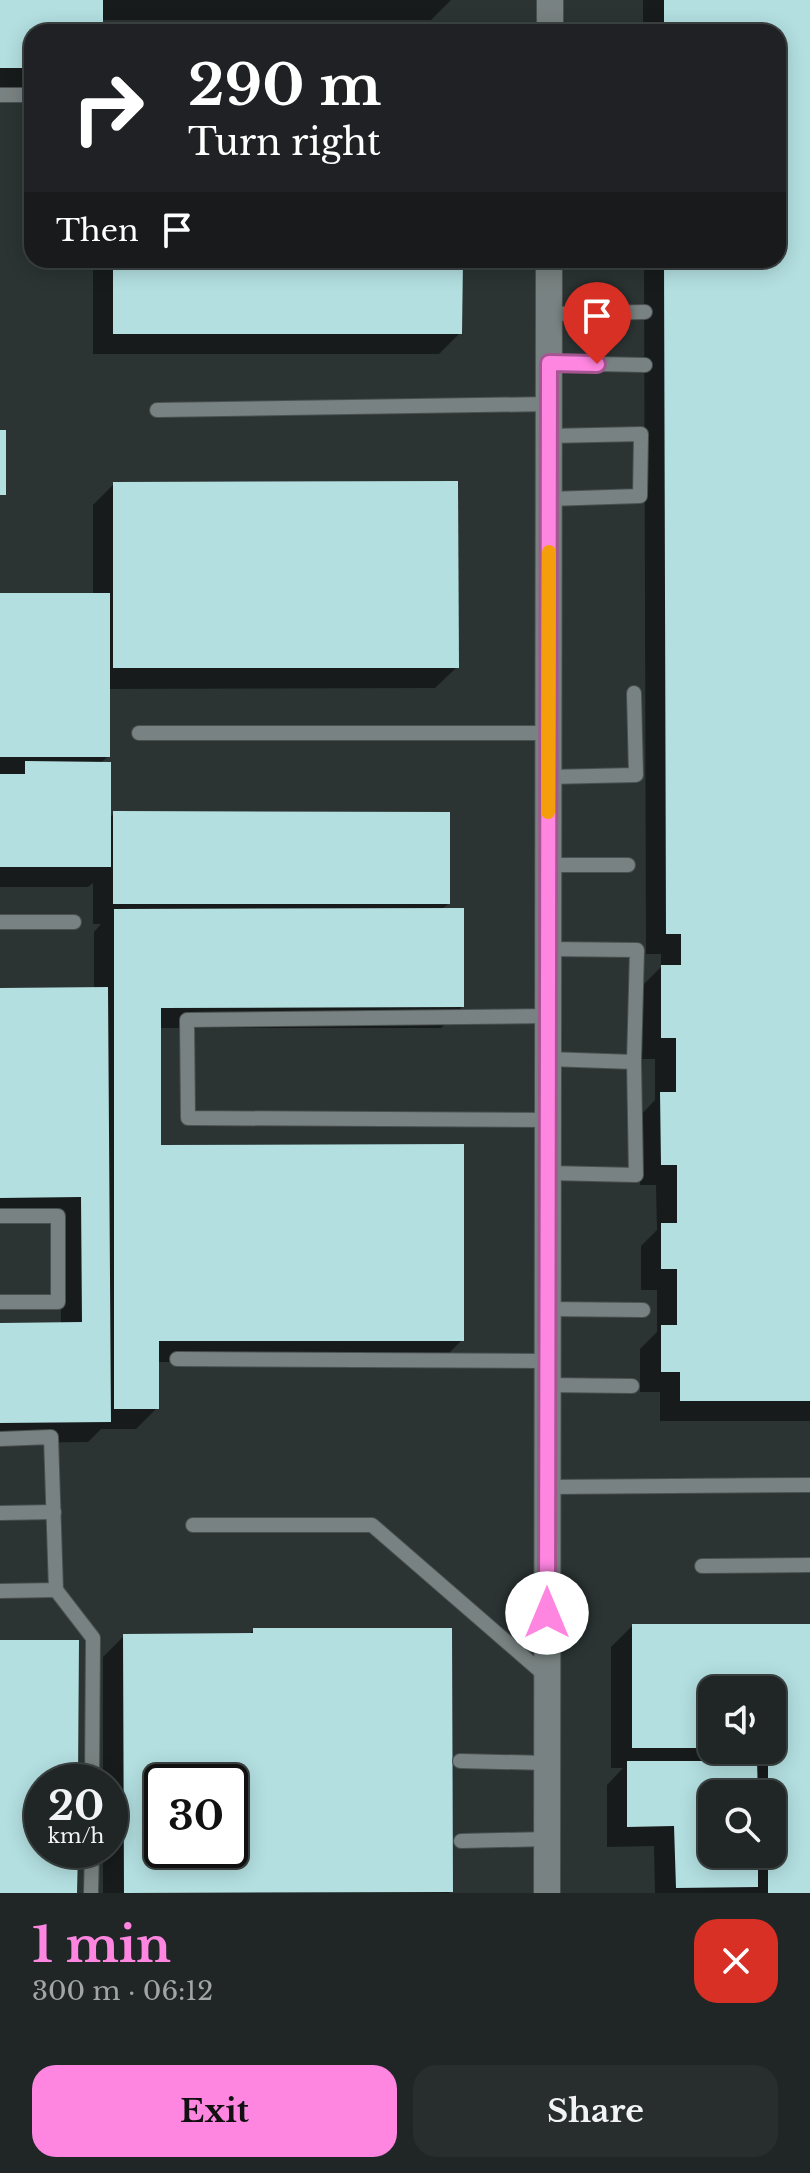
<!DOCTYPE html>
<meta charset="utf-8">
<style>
body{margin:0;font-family:"Libre Baskerville",serif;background:#282e2e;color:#f1f3f6;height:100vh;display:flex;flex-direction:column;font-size:30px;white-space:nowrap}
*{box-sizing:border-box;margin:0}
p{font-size:26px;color:#a2a5a7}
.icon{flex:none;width:44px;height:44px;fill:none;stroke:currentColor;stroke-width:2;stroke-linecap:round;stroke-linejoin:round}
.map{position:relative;height:1893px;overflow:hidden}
.drawer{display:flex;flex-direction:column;background:#202626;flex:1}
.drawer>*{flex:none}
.guide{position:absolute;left:24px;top:24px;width:762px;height:244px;border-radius:24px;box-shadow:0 4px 20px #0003,0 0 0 2px #3d4343;background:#202124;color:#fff;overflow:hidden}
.controls{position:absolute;left:698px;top:1676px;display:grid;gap:16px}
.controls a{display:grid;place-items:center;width:88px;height:88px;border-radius:16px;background:#202626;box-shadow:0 4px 20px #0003,0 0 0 2px #3d4343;font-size:40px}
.speed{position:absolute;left:24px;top:1764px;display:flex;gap:16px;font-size:40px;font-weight:700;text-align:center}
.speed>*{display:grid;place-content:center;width:104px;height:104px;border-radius:50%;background:#202626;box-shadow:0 4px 20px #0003,0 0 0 2px #3d4343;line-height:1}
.speed small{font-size:20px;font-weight:400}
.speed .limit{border:4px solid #111;border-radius:12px;background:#fff;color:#111}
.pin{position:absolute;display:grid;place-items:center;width:68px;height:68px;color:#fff;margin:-82px -34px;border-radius:50% 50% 50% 0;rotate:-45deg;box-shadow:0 0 8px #0007}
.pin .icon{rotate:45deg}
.me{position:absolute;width:88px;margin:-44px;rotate:0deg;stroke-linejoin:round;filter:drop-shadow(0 0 6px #0008)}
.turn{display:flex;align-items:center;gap:28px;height:168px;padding:0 32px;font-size:36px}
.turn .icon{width:104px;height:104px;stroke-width:2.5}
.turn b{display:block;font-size:56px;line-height:68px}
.then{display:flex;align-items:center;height:76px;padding:0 32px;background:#0003;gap:16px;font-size:30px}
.round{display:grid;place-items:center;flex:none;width:84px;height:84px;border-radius:24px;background:#282e2e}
.head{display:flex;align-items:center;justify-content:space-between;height:136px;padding:0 32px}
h1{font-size:48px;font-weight:800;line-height:60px;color:#fe85e0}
.primary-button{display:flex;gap:16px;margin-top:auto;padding:16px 32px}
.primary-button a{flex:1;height:92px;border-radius:24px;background:#fe85e0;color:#111;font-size:32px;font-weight:800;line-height:92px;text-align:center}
.primary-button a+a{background:#282e2e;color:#f1f3f6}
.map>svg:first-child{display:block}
.shadow{fill:#0007;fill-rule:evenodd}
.building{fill:#b3dfe0;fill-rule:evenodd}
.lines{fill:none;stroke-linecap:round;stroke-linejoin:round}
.service-casing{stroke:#495050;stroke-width:16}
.minor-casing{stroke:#495050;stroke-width:28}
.service{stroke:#798282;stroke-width:14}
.minor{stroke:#798282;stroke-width:26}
.route-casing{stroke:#a55692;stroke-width:20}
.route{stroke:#fe85e0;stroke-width:14}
.slow{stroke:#f59e0b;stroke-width:14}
</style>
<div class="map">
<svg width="810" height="1893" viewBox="0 0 810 1893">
<rect width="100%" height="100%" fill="#2b3333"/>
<g class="shadow">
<polygon points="0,0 451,0 431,20 101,20 101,32 32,32 32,89 0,89"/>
<polygon points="643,0 810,0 810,1421 660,1421 660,1392 640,1392 640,1349 657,1332 657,1290 641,1290 641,1246 657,1230 656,1185 640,1185 640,1116 655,1100 655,1059 640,1059 640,988 661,967 661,954 646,954 644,260 778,260 778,32 643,32"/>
<polygon points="93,260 461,260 460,333 439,354 93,354"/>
<polygon points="114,484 457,667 435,688 108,689 108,756 100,764 109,818 114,813 448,904 441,910 462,1007 441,1028 159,1028 159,1147 462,1340 441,1361 157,1362 157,1408 136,1429 101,1429 88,1442 0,1443 0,1325 61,1325 60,1217 0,1218 0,990 94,989 94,932 101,924 93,924 93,883 88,887 0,887 0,595 93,595 93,505"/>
<path d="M632,1626h178v267h-155l-1,-47 -47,1v-62l16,-17h-12v-121zM712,1690h60v60h-60zM712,1794h60v60h-60z"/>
<path d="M254,1630l197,261 -2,2h-346v-43h7v-68h-7v-125l21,-21 124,-1zM162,1782h68v68h-68z"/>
</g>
<g class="building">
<polygon points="0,0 103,0 103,32 32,32 32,68 0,68"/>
<polygon points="664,0 810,0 810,1401 680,1401 680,1372 661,1372 661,1325 677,1325 677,1269 661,1269 661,1223 677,1223 677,1165 661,1165 660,1092 676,1092 676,1038 661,1038 661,965 681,965 681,934 666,934 664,260 778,260 778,32 664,32"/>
<polygon points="113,260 463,260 462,334 113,334"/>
<rect x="0" y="430" width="6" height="65"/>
<polygon points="458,481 459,668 113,668 113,482"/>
<rect x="0" y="593" width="110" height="164"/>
<polygon points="25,761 111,762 111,867 0,867 0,774 25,774"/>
<polygon points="113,811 450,812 450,904 113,904"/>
<polygon points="464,908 464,1007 161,1008 161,1145 464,1144 464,1341 159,1341 159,1409 114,1409 114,909"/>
<polygon points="108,987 111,1422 0,1423 0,1323 82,1322 81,1197 0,1198 0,988"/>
<polygon points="632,1624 810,1624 810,1893 768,1893 768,1854 772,1854 772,1794 768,1794 768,1750 772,1750 772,1690 712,1690 712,1748 632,1748"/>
<path d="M253,1628h199l1,264 -329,1 -1,-259 130,-1zM162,1782h68v68h-68z"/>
<polygon points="0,1640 79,1640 78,1782 42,1782 42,1850 78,1850 77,1893 0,1893"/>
<polygon points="627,1761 757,1761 758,1794 712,1794 712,1854 758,1854 758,1887 676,1888 674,1826 627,1827"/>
</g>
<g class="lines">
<g class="service-casing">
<g id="service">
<polyline points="0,95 32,95"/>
<polyline points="549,314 645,312"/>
<polyline points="549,363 645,365"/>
<polyline points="157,410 549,404"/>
<polyline points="549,436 641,434 640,496 549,499"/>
<polyline points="139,733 548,733"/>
<polyline points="548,777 636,775 634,693"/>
<polyline points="548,865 628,865"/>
<polyline points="0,922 74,922"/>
<polyline points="548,1016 187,1020 188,1118 548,1120"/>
<polyline points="548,1059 634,1062 637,950 548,949"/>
<polyline points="548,1173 636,1175 634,1062"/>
<polyline points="0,1216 58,1216 58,1302 0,1302"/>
<polyline points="547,1309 643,1310"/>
<polyline points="177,1359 547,1361"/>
<polyline points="547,1385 632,1386"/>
<polyline points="0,1439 51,1437 56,1590 0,1591"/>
<polyline points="547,1487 810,1485"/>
<polyline points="0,1513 54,1512"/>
<polyline points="193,1525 372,1525 546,1676"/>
<polyline points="702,1566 810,1565"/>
<polyline points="56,1590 93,1638 92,1782"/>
<polyline points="460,1761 547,1763"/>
<polyline points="461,1841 547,1839"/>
<polyline points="91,1893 92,1850"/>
</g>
</g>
<g class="minor-casing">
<g id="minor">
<polyline points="550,0 550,32"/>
<polyline points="547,1893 549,260"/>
</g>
</g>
<use href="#service" class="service"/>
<use href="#minor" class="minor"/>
</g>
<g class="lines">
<g class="route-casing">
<polyline id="route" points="547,1613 549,363 597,364"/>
</g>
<use href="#route" class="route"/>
<polyline class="slow" points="548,812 549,552"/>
</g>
</svg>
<div class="controls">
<a><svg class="icon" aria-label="sound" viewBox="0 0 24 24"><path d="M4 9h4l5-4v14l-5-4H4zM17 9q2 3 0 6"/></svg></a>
<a><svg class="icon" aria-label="search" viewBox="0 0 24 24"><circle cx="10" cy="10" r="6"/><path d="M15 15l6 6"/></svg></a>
</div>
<div class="speed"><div>20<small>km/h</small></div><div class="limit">30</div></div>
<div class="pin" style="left:597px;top:364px;background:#d93025"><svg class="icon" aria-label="arrive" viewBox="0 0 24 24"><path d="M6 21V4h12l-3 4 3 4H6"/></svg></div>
<svg class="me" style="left:547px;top:1613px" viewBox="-20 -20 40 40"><circle r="19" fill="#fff"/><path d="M0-13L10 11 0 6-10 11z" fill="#fe85e0"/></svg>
<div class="guide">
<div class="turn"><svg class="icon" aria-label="right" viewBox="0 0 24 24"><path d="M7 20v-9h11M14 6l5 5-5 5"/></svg><div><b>290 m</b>Turn right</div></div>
<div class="then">Then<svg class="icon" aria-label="arrive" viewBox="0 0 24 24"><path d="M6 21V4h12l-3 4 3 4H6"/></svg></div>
</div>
</div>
<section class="drawer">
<div class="head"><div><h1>1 min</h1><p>300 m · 06:12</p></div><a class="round" style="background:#d93025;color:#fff"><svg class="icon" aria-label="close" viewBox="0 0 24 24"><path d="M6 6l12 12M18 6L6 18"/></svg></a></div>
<div class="primary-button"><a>Exit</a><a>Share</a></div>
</section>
